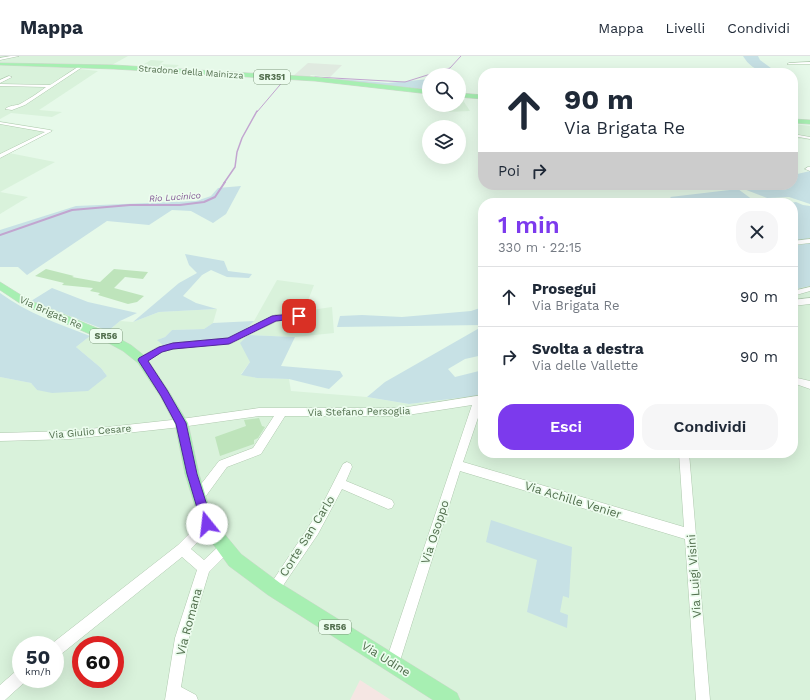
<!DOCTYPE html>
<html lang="it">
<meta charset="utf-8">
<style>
body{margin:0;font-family:"Work Sans",sans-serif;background:#f6f6f7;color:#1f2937;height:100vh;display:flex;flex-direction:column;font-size:15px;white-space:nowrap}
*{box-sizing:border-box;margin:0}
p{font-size:13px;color:#747a83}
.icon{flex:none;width:22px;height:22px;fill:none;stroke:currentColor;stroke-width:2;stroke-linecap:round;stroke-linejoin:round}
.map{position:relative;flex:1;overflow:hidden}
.panel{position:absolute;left:478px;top:142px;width:320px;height:260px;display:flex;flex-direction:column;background:#fff;border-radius:16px;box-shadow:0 4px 16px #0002}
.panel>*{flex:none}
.banner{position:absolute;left:478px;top:12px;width:320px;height:122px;border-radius:16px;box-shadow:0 4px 16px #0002;background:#fff;color:#1f2937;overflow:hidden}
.buttons{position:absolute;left:422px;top:12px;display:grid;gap:8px}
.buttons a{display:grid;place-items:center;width:44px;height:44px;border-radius:50%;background:#fff;box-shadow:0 4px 16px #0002;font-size:20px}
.speed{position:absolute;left:12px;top:580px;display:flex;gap:8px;font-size:20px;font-weight:700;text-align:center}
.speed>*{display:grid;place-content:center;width:52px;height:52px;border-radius:50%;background:#fff;box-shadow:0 4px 16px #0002;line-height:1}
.speed small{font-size:10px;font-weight:400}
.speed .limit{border:6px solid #d22;background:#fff;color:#111}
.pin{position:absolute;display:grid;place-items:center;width:34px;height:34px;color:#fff;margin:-17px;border-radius:8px;box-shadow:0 2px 6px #0006}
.me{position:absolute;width:44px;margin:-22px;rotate:344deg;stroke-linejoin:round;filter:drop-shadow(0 0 3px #0008)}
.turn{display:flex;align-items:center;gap:14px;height:84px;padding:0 20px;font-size:18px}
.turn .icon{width:52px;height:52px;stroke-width:2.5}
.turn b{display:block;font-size:28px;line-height:34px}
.then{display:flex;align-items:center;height:38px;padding:0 20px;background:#0003;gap:8px;font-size:15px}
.round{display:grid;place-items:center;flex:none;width:42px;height:42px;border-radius:16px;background:#f6f6f7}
.head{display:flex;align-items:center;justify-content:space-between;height:68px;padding:0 20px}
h1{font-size:24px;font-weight:600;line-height:30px;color:#7c3aed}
.primary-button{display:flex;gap:8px;margin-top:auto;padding:8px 20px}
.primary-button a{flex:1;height:46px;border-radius:16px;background:#7c3aed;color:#fff;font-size:16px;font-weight:600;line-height:46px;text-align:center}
.primary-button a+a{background:#f6f6f7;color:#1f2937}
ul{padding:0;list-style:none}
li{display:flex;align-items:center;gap:12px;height:60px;padding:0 20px;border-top:1px solid #e0e1e3}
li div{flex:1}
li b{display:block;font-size:15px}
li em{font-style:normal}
header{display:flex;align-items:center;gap:24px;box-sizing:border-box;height:56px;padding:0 20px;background:#fff;border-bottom:1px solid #e0e1e3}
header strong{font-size:19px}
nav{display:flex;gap:22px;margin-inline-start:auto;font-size:14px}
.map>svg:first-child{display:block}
.residential{fill:#d9f2db;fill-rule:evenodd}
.industrial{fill:#e0eae0}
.education{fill:#f5e6e3}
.green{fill:#c7e1e5}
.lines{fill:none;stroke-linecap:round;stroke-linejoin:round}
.stream-far2{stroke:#c2a5d0;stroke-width:1}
.stream-far1{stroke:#c2a5d0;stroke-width:1.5}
.stream{stroke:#c2a5d0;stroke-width:2}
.building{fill:#bee4bb}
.minor-casing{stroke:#afc9ae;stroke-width:1}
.major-casing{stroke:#cfd7cd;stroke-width:1}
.minor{fill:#fff;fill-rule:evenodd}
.major{fill:#a7efb2;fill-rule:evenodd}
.route{fill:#7c3aed;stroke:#51269a}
.labels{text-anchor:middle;stroke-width:3.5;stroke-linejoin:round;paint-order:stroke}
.far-street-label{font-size:9px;fill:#526f4e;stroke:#ecfcee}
.shield{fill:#ecfcee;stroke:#80997e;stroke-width:1}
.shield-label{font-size:9px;font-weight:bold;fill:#526f4e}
.far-water-label{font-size:9px;font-style:italic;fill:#805593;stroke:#ecfcee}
.street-label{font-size:10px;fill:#526f4e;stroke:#ecfcee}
.near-street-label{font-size:12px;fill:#526f4e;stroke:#ecfcee}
</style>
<header>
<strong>Mappa</strong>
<nav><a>Mappa</a><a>Livelli</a><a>Condividi</a></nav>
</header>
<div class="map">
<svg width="810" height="644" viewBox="0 0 810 644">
<rect width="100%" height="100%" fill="#e6f9e9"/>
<g class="residential">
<polygon points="0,0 128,0 110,10 85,9 79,13 98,15 39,54 62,56 52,61 11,57 0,63"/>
<polygon points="151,4 164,5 160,8 179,9 172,14 139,11"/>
<polygon points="459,38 483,40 483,43 463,42 464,46 470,55 446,56 445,49 459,49"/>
<polygon points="0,65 54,74 9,97 55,106 0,136 28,141 0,158"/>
<polygon points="793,68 810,70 810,84 793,82"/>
<path d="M277,224l37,5 -10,26 28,-4 2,26 -39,4 -47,-2 2,27 -9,12 16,4 32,1 2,12 76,6 42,7 74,-9v58h310v-165l3,1 14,-3v414h-810v-323l31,6 6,7 70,-14 -6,-8 -25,-21 14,-11 18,-5 12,-10 13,1 26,-10 58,-3 -4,14 -9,6 -32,1 -7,7 -8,3 97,-19zM21,589h34v34h-34zM81,589h34v34h-34z"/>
</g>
<polygon class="industrial" points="308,7 342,9 330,21 311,19 308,22 292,21"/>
<polygon class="education" points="360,624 391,644 350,644"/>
<g class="green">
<path d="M743,0h15l2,4 15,11 -1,2c-13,0 -24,-5 -31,-17z"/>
<polygon points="340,23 388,27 429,23 429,35 333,24"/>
<polygon points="810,115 810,148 789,141 767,142 741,132 747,129 793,129 793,119"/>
<polygon points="241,130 226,158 213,167 191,155 172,154 149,169 107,165 27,219 18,211 0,211 0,174 76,150 196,145 211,140 218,132"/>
<polygon points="738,133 757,147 677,147 670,141"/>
<polygon points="796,146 803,149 810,150 810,182 807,182 809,184 793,187 793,147 789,147"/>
<polygon points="810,187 810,230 796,233 793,232 793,190"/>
<polygon points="185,198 224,205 228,215 252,218 249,222 227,221 211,214 202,219 183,240 196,247 217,253 159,256 133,266 179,227 197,217 189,209"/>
<polygon points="52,232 88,246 137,257 120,265 108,275 31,245"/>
<path d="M0,237c27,20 59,31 90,43l-14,11 25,21 6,8 -19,15 -36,2 -15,-3 -6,-7 -31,-6z"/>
<polygon points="483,251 483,269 337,271 340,260 362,259 402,261 471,255"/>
<path d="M254,265c-22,25 -60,22 -90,25l-7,-6 8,-3 7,-7 32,-1 9,-6z"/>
<polygon points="483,270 483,299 465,303 448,313 455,321 483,314 483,339 409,348 367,341 385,326"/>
<polygon points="248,279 295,281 281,310 340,315 343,320 329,333 289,323 257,322 241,319 250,306 240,287"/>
<polygon points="491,464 572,491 569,542 563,540 560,556 568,559 567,572 527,556 537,504 486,486"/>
</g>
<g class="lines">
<g class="stream-far2">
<polyline points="315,21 405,26 450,12 461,0"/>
<polyline points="257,56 285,23"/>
</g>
<polyline class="stream-far1" points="224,127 235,111 237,96 242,82 257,55"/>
<polyline class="stream" points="0,179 72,154 130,149 180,149 204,146 215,141 225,126"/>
</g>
<g class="building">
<polygon points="46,213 74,220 72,221 100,226 114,213 148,216 143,223 125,221 114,232 144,240 137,246 128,248 98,239 100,237 90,235 93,232 62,229 64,227 35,220"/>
<polygon points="259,362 262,370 265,371 258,382 254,384 254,388 220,400 215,381 246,370 244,364"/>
</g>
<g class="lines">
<g class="minor-casing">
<g id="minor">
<polygon points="11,0 19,0 0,4 0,2"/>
<polygon points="810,6 810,8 787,8 789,7"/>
<path d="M81,9l3,1 -59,39 -13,5 -7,-1c5,-4 10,-3 15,-5 9,-5 18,-11 26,-17l-46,-1v-2l50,1z"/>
<polygon points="9,20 12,21 0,27 0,24"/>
<polygon points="0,66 50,74 52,75 0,102 0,98 45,76 0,68"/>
<polygon points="793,78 810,81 810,83 793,80"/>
<polygon points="808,111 810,111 810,115 805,113"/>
<polygon points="810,183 810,187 793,189 793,185"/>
<polygon points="810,231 810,235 793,240 793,235"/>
<polygon points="810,242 810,248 793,250 793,244"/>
<polygon points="311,256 315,259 314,261 277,265 232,287 173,293 162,296 145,306 142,307 138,304 139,302 156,292 173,287 228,282 275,259"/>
<polygon points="793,321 810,325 810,333 793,327"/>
<polygon points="483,339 483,347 463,406 684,471 679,397 689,397 710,644 696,644 685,483 460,415 399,608 397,613 392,615 387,613 385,608 472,349 401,360 285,360 261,398 227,411 203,444 199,445 195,444 194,440 195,436 219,405 253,392 274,360 259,360 181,371 71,383 0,385 0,377 71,375 181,363 259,352 401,352"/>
<polygon points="347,406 351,408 352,411 346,425 392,444 394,448 392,452 388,453 342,433 318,478 278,537 274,539 270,537 268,533 270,529 319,455 343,408"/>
<polygon points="207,462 211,464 213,468 211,472 191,493 204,504 221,488 225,486 229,488 231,492 229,496 209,516 189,582 181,631 196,639 198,644 165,644 175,582 197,514 182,501 60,599 55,601 55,589 50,589 178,489 203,464"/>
<polygon points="21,613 21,623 27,623 26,625 5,644 0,644 0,629 16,615"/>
</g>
</g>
<g class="major-casing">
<g id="major">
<polygon points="0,7 114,9 315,21 429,34 429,38 315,25 114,13 0,9"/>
<polygon points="459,37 483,39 483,43 459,41"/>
<polygon points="793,63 810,64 810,68 793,67"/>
<polygon points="0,226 29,244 109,277 131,289 146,301 168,334 188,367 199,418 213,464 241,498 280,527 457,637 460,644 433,644 268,539 229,510 202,473 185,418 175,368 160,340 138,307 123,295 101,283 21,248 0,234"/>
</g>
</g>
<use href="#minor" class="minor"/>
<use href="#major" class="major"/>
</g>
<polygon class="route" points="299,257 301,258 301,262 276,265 229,288 173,293 162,296 148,305 167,334 186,367 197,418 213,468 211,472 207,473 203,472 187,418 176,368 161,340 138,304 139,302 159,291 173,287 228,282 272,260"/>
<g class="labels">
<g class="far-street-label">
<text transform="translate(191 16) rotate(4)" y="3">Stradone della Mainizza</text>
</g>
<g class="shield">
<rect x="254" y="14" width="36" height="14" rx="3"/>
<rect x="90" y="273" width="32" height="14" rx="3"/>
<rect x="319" y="564" width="32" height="14" rx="3"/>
</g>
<g class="shield-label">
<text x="272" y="24">SR351</text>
<text x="106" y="283">SR56</text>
<text x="335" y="574">SR56</text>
</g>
<g class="far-water-label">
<text transform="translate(175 141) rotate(-4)" y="3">Rio Lucinico</text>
</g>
<g class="street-label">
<text transform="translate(51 256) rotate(24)" y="4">Via Brigata Re</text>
<text transform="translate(359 355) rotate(-1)" y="4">Via Stefano Persoglia</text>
<text transform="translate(90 375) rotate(-5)" y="4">Via Giulio Cesare</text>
</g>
<g class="near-street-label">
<text transform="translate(573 444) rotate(17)" y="4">Via Achille Venier</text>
<text transform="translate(435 476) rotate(-72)" y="4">Via Osoppo</text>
<text transform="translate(307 480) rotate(-58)" y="4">Corte San Carlo</text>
<text transform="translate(694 520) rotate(-94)" y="4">Via Luigi Visini</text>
<text transform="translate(189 566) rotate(-75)" y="4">Via Romana</text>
<text transform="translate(386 603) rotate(32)" y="4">Via Udine</text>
</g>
</g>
</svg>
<div class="buttons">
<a><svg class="icon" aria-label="search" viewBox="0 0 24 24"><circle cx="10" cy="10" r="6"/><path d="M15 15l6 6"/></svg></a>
<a><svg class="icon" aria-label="layers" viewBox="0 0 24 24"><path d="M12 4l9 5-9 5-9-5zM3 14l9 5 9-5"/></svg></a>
</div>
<div class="speed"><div>50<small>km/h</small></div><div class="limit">60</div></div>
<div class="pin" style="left:299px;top:260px;background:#d93025"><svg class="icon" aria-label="arrive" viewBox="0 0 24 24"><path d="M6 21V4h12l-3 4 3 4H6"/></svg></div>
<svg class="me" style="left:207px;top:468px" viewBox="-20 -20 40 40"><circle r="19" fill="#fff"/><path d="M0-13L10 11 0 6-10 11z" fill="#7c3aed"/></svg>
<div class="banner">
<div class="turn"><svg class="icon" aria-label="ahead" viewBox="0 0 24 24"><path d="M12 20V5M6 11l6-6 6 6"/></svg><div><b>90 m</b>Via Brigata Re</div></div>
<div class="then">Poi<svg class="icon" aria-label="right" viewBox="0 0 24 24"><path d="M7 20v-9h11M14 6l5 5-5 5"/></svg></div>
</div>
<section class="panel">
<div class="head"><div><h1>1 min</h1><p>330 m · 22:15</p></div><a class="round"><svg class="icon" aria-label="close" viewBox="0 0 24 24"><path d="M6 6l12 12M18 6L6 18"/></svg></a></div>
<ul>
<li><svg class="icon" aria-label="ahead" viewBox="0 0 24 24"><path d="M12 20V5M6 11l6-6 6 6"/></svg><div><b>Prosegui</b><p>Via Brigata Re</p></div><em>90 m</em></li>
<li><svg class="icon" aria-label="right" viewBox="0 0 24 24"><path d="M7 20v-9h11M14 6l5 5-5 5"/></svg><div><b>Svolta a destra</b><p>Via delle Vallette</p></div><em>90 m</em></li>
</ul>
<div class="primary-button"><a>Esci</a><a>Condividi</a></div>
</section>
</div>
